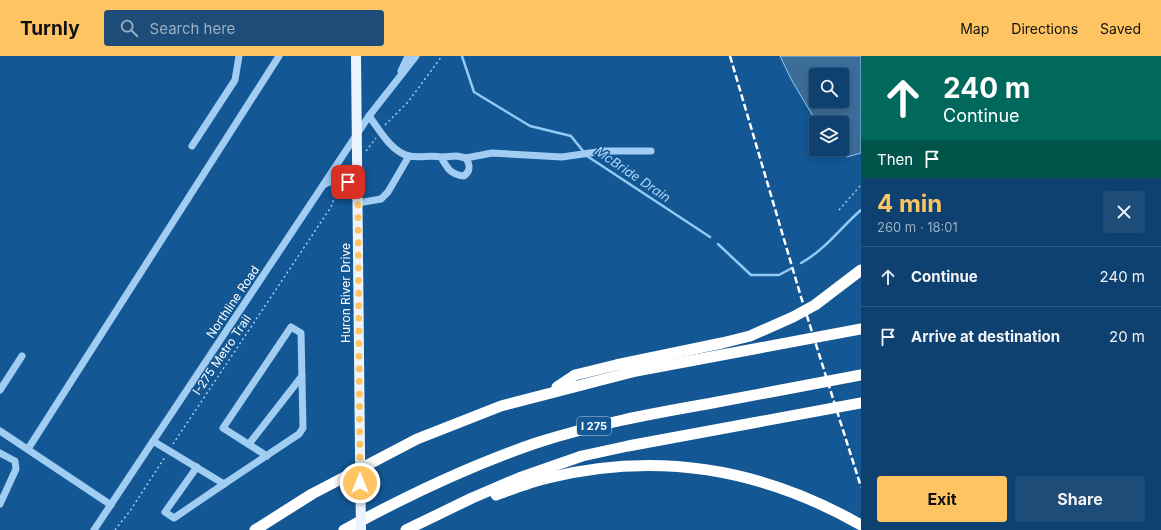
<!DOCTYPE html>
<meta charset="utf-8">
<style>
body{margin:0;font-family:Inter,sans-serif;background:#1c4c77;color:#f1f3f6;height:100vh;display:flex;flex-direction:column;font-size:15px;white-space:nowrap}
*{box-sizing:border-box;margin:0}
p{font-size:13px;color:#9bafc3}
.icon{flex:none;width:22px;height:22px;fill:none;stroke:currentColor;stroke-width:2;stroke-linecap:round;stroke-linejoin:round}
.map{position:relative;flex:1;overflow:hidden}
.drawer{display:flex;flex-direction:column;background:#0e416f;width:300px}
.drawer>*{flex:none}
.top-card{background:#00695c;color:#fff;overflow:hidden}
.tools{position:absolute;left:809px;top:12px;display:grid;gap:8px}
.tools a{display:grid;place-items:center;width:40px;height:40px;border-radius:4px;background:#0e416f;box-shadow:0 2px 10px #0003,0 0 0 1px #2e5a82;font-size:20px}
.pin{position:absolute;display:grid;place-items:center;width:34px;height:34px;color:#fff;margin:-17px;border-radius:8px;box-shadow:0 2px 6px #0006}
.me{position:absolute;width:44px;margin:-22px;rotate:0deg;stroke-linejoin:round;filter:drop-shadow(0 0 3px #0008)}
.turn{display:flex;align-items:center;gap:14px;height:84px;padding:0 16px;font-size:18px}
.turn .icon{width:52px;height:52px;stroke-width:2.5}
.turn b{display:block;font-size:28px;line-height:34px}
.then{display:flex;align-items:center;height:38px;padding:0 16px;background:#0003;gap:8px;font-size:15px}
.round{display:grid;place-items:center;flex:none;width:42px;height:42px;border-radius:4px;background:#1c4c77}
.summary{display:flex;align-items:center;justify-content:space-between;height:68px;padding:0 16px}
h1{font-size:24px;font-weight:700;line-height:30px;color:#ffc462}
.cta{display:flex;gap:8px;margin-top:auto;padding:8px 16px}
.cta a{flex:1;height:46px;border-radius:4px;background:#ffc462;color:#111;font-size:16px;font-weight:700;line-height:46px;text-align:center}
.cta a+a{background:#1c4c77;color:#f1f3f6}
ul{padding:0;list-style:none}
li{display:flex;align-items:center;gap:12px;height:60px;padding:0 16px;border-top:1px solid #2e5a82}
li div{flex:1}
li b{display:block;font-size:15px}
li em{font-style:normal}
header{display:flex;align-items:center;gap:24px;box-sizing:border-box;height:56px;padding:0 20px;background:#ffc462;color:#111}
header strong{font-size:19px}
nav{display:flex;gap:22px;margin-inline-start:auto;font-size:14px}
.search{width:280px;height:36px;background:#1c4c77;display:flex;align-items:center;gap:10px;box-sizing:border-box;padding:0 14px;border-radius:4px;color:#9bafc3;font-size:15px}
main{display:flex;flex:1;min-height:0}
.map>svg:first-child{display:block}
.water{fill:#3c6d99;stroke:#93caf6;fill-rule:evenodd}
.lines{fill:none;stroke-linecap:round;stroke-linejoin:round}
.stream{stroke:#93caf6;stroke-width:2.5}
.path{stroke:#a1cdf2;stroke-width:1.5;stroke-dasharray:2 3;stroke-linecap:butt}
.minor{stroke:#a1cdf2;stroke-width:7}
.major{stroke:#ecf5ff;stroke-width:10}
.highway{stroke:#fff;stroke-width:11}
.rail{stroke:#fff;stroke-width:2.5;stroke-dasharray:7 3;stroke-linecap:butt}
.major-bridge{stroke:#ecf5ff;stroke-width:10}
.route{stroke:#ffc462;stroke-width:7;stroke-dasharray:0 12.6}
.labels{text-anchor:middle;stroke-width:3;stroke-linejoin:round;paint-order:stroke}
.shield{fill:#135794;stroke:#b8cddf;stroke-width:1}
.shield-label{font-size:11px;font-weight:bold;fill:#fff}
.street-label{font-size:12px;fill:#fff;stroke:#135794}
.water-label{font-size:13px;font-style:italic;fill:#add7f9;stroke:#135794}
</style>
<header>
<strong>Turnly</strong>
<div class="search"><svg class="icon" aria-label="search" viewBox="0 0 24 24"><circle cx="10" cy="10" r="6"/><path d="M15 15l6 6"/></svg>Search here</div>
<nav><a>Map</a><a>Directions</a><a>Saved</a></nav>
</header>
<main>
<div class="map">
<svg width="861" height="474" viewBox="0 0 861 474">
<rect width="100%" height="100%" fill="#135794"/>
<path class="water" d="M780,0h81v97l-14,4 -9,-8h4v-26h-25l-26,-44zM816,19h26v26h-26z"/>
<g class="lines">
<g class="stream">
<polyline points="462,0 474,36 530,70 571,80 587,100 710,181"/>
<polyline points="718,188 751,219 779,219 792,212"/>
<path d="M801,207c24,-13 40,-36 60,-53"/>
</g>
<g class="path">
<polyline points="385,69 408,46 442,0"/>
<polyline points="366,95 376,82"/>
<polyline points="839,154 861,129"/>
<polyline points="173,388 331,151 338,131"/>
<polyline points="115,474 130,455 165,401"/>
</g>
<g class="minor">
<polyline points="401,15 408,0"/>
<path d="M369,60c10,13 22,36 40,40 11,2 21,-1 32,1 6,11 10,18 23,19 7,-5 6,-11 2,-18l-9,-2 -16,1"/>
<polyline points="192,90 235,24 239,0"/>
<polyline points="466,102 492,97 562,101 604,95 651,95"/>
<polyline points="325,128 337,123 348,126 358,147 381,143 388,136 409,100"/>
<polyline points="0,334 22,300"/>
<polyline points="0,375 111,449"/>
<polyline points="153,385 224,428 299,378 303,372 301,277 291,271 223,372 267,400"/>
<polyline points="249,388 302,320"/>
<polyline points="28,393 279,0"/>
<polyline points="0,397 15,405 16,413 0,448"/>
<polyline points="197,411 165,456 174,462 224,428"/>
<polyline points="94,474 369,60 416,0"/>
</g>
<polyline class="major" points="356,0 360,396"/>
<g class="highway">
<polyline points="557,331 575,319 616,309 722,287 750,280 793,261 815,249 861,214"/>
<path d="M496,439c17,-6 35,-13 52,-17 110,-27 215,-9 313,47"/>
<polyline points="255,474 312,438 417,383 501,350 636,315 861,273"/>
<path d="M344,474c62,-34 125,-64 192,-87 56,-18 113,-29 171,-39 51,-10 103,-19 154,-29"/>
<polyline points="406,474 472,442 519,422 582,400 628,390 861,347"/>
</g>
<polyline class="rail" points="730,0 801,241 861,431"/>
<polyline class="major-bridge" points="360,396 361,474"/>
</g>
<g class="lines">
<polyline class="route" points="348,126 358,147 360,427"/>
</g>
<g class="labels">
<rect class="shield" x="577" y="361" width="34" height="18" rx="3"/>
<g class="shield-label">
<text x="594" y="374">I 275</text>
</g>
<g class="street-label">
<text transform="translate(346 237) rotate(-90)" y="4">Huron River Drive</text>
<text transform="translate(233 246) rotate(-56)" y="4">Northline Road</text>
<text transform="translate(222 299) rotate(-56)" y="4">I-275 Metro Trail</text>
</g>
<g class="water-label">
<text transform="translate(633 118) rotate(34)" y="5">McBride Drain</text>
</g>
</g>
</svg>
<div class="tools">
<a><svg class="icon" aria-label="search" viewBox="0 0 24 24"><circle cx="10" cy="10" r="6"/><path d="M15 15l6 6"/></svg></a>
<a><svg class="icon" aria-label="layers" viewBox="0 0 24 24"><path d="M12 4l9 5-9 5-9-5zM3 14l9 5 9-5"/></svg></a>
</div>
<div class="pin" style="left:348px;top:126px;background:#d93025"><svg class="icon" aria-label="arrive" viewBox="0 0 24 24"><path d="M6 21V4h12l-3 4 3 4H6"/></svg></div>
<svg class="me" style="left:360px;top:427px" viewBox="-20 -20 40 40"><circle r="17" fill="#ffc462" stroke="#fff" stroke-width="3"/><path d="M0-11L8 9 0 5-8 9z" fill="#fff"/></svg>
</div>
<section class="drawer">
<div class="top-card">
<div class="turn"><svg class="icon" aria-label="ahead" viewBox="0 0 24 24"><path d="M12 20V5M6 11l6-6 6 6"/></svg><div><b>240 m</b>Continue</div></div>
<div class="then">Then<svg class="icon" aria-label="arrive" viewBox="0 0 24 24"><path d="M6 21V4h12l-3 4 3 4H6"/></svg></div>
</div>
<div class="summary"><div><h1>4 min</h1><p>260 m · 18:01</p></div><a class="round"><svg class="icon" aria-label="close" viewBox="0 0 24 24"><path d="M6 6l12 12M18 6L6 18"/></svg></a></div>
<ul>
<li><svg class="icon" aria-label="ahead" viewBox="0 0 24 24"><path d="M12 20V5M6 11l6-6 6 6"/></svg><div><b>Continue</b></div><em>240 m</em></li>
<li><svg class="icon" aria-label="arrive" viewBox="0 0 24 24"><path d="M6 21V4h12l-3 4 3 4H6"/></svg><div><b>Arrive at destination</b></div><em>20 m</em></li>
</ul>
<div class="cta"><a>Exit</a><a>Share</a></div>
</section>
</main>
